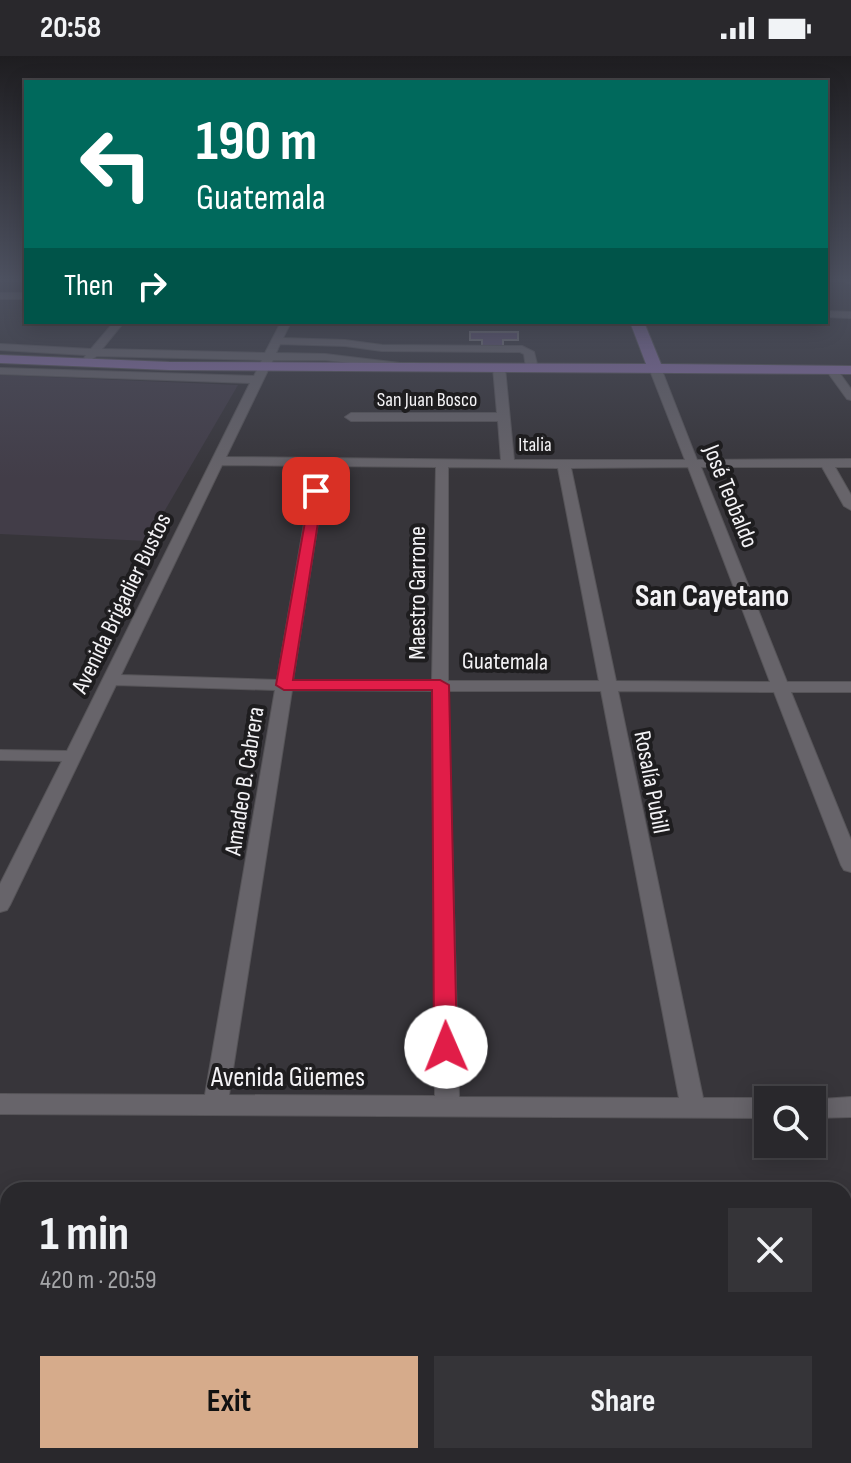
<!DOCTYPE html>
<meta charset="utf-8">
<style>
body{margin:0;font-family:"Sofia Sans Condensed",sans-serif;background:#353438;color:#f1f3f6;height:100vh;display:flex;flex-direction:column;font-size:30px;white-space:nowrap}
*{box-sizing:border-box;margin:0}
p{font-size:26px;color:#a5a6a9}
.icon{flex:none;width:44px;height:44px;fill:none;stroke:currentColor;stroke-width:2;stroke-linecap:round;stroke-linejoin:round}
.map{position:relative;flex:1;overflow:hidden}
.drawer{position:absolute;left:0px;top:1126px;width:852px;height:282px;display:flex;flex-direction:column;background:#29282c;border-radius:24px 24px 0 0;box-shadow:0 4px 20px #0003,0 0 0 2px #454448}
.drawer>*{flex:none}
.guide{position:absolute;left:24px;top:24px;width:804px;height:244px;border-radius:0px;box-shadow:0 4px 20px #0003,0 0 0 2px #454448;background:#00695c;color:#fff;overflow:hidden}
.fabs{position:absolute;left:754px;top:1030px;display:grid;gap:16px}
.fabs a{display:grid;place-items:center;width:72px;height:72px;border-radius:0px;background:#29282c;box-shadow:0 4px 20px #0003,0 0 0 2px #454448;font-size:40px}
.pin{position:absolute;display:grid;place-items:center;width:68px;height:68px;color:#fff;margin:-34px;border-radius:16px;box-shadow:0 4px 12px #0006}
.me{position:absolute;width:88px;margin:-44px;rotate:359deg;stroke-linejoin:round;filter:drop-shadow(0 0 6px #0008)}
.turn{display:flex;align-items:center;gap:28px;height:168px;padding:0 40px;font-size:36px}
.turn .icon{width:104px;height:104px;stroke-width:2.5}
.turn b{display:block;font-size:56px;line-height:68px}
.then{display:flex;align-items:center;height:76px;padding:0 40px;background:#0003;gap:16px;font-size:30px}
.round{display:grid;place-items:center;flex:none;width:84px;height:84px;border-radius:0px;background:#353438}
.head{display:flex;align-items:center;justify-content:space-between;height:136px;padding:0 40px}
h1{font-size:48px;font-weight:700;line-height:60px}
.button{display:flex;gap:16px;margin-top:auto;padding:16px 40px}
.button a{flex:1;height:92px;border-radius:0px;background:#d6ab8b;color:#111;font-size:32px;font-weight:700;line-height:92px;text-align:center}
.button a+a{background:#353438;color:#f1f3f6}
.status{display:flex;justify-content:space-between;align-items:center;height:56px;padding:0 40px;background:#29282c;direction:ltr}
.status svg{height:22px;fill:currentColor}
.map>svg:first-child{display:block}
.built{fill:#423d48}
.building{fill:#615176;stroke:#7d7b81;stroke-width:2}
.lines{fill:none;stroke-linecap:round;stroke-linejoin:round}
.minor-casing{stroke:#565458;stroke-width:2}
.major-casing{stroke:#565458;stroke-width:2}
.minor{fill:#67646a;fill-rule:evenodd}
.major{fill:#8b71aa;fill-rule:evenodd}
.route{fill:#e11d48;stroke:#92132f;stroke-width:2}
.labels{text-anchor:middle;stroke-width:8;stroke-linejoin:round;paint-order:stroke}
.far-street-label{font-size:20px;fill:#f4f3f6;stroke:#1e1d1f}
.street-label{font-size:24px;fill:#f4f3f6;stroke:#1e1d1f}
.near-street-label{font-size:28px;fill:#f4f3f6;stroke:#1e1d1f}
.district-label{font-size:32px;font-weight:bold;fill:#f4f3f6;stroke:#1e1d1f}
</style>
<div class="status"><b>20:58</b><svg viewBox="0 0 49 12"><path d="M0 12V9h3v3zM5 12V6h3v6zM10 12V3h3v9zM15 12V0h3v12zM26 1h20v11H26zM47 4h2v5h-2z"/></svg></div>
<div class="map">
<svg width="851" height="1407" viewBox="0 0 851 1407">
<rect width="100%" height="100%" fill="#37353a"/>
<polygon class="built" points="0,319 238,329 147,485 0,478"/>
<polygon class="building" points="470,276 518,276 518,284 503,284 503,292 482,292 482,284 470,284"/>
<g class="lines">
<g class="minor-casing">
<g id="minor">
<polygon points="845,225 851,225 851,228 847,227"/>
<rect x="0" y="237" width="26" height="6"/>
<polygon points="826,255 851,256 851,262 826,261"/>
<path d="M114,266h10l-22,27 163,4 16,-31h10l-8,16 62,2 37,5 140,1 12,6 4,16 -6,3 -6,-3 -2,-14 -4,-2 -138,-1 -37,-5 -65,-2 -4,9 49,1 83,10 5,3 -5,3 -83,-10h-52l-47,97 275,3 -3,-39h-147l-6,-4 6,-4h146l-4,-45 6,-3 6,3 9,92h171l-36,-92 6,-3 6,3 36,92 154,-1v8h-16l16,28v15l-7,-4 -22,-39h-121l86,215h64v10h-60l60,148v32l-7,-2 -3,-5 -67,-173 -156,-1 85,407h65l5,2h-5v18l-768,-4v-20l205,1 70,-405 -159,-5 -106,220 -3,5 -7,2v-28l62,-123 -62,-1v-10l67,1 183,-368 -250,-9v-6l254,8 8,-16 -165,-4 -8,5 -5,-3 2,-3 -86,-5v-6l91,5zM222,409l92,1 -37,214 -156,-5zM327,410l109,1 -4,214 -139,-1zM448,411l110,1 41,213h-151zM688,411l82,215 -154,-1 -45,-213zM292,634l140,1 3,405 -206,-1zM448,635h153l78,407 -220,-1z"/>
<polygon points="832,311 836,312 851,333 851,344 847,343 826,314"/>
<polygon points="851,1041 851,1061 812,1062 812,1044 807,1044"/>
</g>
</g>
<g class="major-casing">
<polygon id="major" points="630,266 644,266 661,308 851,310 851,318 169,314 0,307 0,299 169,306 646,308"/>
</g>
<use href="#minor" class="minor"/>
<use href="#major" class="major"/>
</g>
<linearGradient id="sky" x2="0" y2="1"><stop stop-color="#1e1d20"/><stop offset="0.53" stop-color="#4d5160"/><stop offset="1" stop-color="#4d5160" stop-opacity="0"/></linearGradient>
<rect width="851" height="422" fill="url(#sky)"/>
<polygon class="route" points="311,432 323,435 293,624 440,624 449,629 457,991 454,997 446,1000 438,997 434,991 432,634 284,634 276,629"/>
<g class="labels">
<g class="far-street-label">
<text x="427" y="350">San Juan Bosco</text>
<text x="535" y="395">Italia</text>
</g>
<g class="street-label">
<text transform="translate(731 440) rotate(68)" y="8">José Teobaldo</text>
<text transform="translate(417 537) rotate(-90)" y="8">Maestro Garrone</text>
<text transform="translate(121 547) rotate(-64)" y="8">Avenida Brigadier Bustos</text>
<text transform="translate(505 605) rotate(1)" y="8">Guatemala</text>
<text transform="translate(244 725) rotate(-81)" y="8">Amadeo B. Cabrera</text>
<text transform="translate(652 726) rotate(79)" y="8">Rosalía Pubill</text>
</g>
<g class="near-street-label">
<text x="288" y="1030">Avenida Güemes</text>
</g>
<g class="district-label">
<text x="712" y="550">San Cayetano</text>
</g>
</g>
</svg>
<div class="fabs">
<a><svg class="icon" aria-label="search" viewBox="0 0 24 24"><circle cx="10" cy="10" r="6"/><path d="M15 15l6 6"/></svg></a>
</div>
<div class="pin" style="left:316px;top:435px;background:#d93025"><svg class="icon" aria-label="arrive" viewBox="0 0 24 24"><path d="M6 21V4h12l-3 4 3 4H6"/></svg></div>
<svg class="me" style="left:446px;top:991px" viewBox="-20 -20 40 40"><circle r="19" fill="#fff"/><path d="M0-13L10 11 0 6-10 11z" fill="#e11d48"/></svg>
<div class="guide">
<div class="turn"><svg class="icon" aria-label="left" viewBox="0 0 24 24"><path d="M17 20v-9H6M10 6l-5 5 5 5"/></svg><div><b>190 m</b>Guatemala</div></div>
<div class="then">Then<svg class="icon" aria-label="right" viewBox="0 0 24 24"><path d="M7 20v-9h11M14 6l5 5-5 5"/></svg></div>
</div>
<section class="drawer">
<div class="head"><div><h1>1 min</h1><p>420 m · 20:59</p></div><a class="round"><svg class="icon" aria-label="close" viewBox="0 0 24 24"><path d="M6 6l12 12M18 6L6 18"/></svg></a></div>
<div class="button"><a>Exit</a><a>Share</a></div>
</section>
</div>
